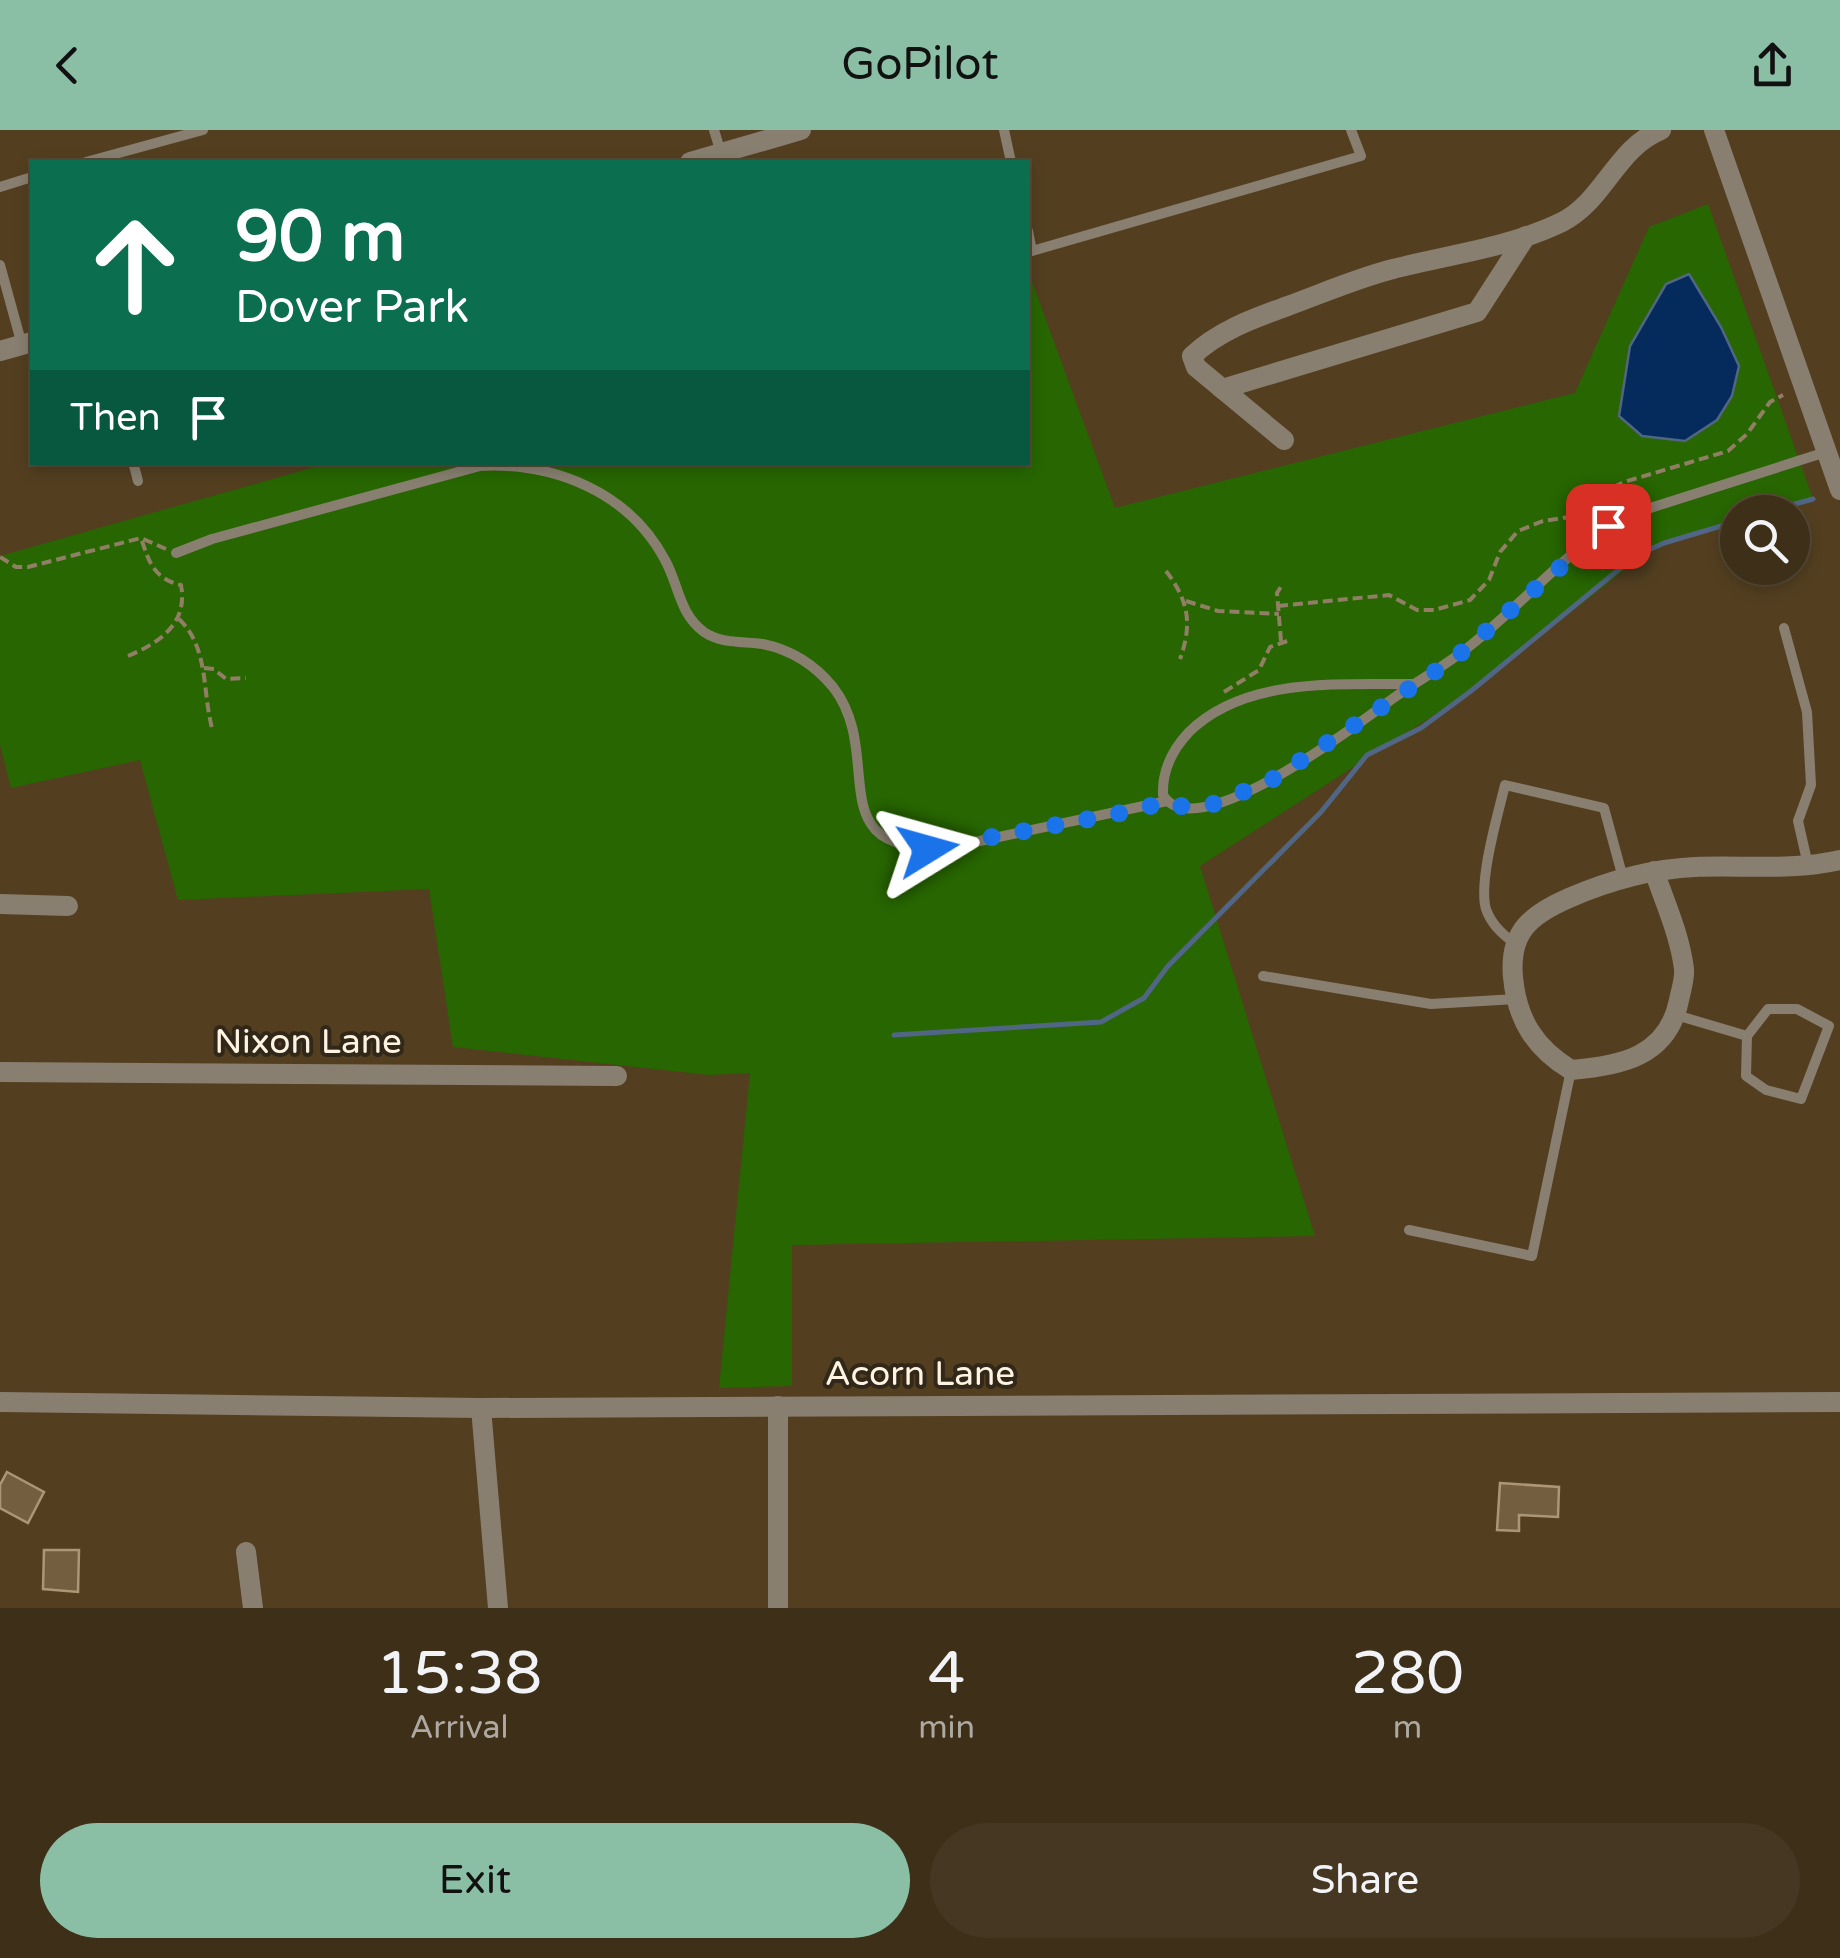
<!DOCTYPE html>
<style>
body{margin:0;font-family:"Varela Round",sans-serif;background:#453721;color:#f1f3f6;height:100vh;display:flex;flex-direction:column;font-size:38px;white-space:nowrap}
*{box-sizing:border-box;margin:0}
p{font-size:32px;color:#ada9a2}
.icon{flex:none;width:55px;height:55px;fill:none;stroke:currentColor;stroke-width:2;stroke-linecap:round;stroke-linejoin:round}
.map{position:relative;height:1478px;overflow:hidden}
.panel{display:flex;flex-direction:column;background:#3e2f18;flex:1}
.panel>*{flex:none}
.top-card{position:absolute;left:30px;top:30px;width:1000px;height:305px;border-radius:0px;box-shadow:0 5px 15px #0003,0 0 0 2px #574a37;background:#0b6e4f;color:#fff;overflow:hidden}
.controls{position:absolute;left:1720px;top:365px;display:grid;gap:20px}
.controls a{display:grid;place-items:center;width:90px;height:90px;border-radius:50%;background:#3e2f18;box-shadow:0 5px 15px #0003,0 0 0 2px #574a37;font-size:50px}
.pin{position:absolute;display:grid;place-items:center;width:85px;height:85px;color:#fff;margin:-42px;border-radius:20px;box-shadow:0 5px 15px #0006}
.me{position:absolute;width:110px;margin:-55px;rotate:82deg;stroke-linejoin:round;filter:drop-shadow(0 0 8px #0008)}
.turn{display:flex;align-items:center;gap:35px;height:210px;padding:0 40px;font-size:45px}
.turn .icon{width:130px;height:130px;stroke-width:2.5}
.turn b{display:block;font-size:70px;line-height:85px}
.then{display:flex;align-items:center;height:95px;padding:0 40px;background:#0003;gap:20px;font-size:38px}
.eta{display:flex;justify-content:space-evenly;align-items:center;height:170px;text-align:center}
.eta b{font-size:60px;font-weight:600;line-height:70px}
.button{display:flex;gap:20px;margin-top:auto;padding:20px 40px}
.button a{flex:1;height:115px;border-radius:60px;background:#8abfa5;color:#111;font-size:40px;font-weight:600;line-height:115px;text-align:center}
.button a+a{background:#453721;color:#f1f3f6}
header{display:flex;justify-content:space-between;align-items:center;height:130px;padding:0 40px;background:#8abfa5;color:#111;font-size:45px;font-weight:600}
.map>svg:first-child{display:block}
.green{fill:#276600}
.water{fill:#052a5c;stroke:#506684;stroke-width:2.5}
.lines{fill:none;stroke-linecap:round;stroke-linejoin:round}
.stream{stroke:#506684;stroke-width:5}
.building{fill:#735e3f;stroke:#ad9675;stroke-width:2.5}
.path{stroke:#907f65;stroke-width:4;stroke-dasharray:10 5;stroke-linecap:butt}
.service{stroke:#887f70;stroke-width:10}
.minor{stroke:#887f70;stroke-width:20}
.tertiary{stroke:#887f70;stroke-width:20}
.route{stroke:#1a73e8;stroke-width:18;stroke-dasharray:0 32.4}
.labels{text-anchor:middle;stroke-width:8;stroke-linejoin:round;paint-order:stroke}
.street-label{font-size:35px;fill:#fff3e1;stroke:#31281a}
</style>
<header><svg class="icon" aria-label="back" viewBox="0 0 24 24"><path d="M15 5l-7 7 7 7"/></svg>GoPilot<svg class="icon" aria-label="share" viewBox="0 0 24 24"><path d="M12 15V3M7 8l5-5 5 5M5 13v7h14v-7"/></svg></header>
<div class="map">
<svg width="1840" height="1478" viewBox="0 0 1840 1478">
<rect width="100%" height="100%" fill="#533f20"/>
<polygon class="green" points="1708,74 1813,369 1766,382 1738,382 1737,391 1652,418 1471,561 1200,736 1315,1106 792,1115 792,1256 719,1258 750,943 709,945 453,917 429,759 178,770 140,630 11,658 0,615 0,426 329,333 1028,332 1028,141 1115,378 1575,263 1649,97"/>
<polygon class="water" points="1689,144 1721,197 1739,236 1732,266 1717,290 1685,311 1642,306 1619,286 1630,216 1666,154"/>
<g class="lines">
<g class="stream">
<polyline points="1766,382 1813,369"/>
<polyline points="894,905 1101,892 1144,868 1168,836 1321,682 1367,625 1421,598 1471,561 1635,426 1664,413 1738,391"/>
</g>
</g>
<g class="building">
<polygon points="7,1342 44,1362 28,1393 0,1378 0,1355"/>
<polygon points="1500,1353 1559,1357 1558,1387 1519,1385 1519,1401 1497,1400"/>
<polygon points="44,1420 79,1420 78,1462 43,1459"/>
</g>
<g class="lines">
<g class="path">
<polyline points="0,427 16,437 28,437 141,408 166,419"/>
<path d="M1166,441c22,29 27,52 14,88"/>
<polyline points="1186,471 1218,481 1279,484"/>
<polyline points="1278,476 1389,465 1417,480 1434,480 1470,470 1489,450 1500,422 1518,401 1543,391 1569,387 1593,367 1624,352 1728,321 1747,304 1770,272 1783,265"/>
<path d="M179,489c30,29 23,71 33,109"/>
<polyline points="1281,511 1277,463 1282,455"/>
<path d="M128,526c33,-14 60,-33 53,-71 -27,-6 -32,-23 -40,-47"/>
<polyline points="204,538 214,539 226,549 246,548"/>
<polyline points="1224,562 1259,540 1270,517 1290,510"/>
</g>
<g class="service">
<polyline points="714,0 721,23"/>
<polyline points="1004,0 1011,32"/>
<polyline points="86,32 203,0"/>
<polyline points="0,57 32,47"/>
<polyline points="1028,101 1032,121 1361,26 1351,0"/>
<polyline points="0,135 22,215"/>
<polyline points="133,332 138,351"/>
<path d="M176,423l36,-14 268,-73c74,-4 149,26 185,94 14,25 14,54 39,72 17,12 40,9 59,12 28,6 52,21 70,43 56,72 -22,175 128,158l206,-44"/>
<polyline points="1784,498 1807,582 1811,655 1798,691 1808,735"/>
<path d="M1414,554c-73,1 -168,-8 -225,48 -17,18 -27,38 -26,63 32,55 200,-75 232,-98 25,-18 52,-32 76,-52 51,-41 95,-93 151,-128l204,-65"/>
<path d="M1516,814c-12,-8 -25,-20 -30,-35 -8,-27 12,-95 19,-124l99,23 19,70"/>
<polyline points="1263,846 1431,874 1516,869"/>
<polyline points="1676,885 1747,906 1746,946 1766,960 1801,969 1829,896 1797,879 1768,879 1747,906"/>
<polyline points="1409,1100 1532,1126 1571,940"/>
</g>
<g class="minor">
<polyline points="690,32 801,0"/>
<polyline points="0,221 32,212"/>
<polyline points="1222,259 1477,182 1526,106"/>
<path d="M1284,310l-88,-73 -4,-11c26,-25 60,-37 93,-49 36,-13 72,-29 108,-38 55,-14 118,-22 169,-47 42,-21 54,-74 99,-92"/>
<path d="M1654,741c11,31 26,65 30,98 1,10 -3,21 -5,31 -11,57 -59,66 -108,70 -36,-22 -54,-50 -58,-93 -4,-45 17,-62 56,-79 39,-17 82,-29 126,-31 49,-2 97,4 145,-7"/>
<polyline points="0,774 68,776"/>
<polyline points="0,942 617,946"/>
<polyline points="0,1272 481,1278 1840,1272"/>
<polyline points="778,1276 778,1478"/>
<polyline points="481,1278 498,1478"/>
<polyline points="246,1422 253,1478"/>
</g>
<polyline class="tertiary" points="1714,0 1840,360"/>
</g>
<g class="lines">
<polyline class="route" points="928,719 1137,680 1167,671 1184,677 1213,674 1270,651 1454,529 1608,396"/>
</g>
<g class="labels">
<g class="street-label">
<text x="308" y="923">Nixon Lane</text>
<text x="920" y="1255">Acorn Lane</text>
</g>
</g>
</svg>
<div class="controls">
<a><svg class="icon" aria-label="search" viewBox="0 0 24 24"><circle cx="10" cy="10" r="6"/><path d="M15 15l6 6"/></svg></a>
</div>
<div class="pin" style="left:1608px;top:396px;background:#d93025"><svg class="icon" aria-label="arrive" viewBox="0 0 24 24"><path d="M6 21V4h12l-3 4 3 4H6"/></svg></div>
<svg class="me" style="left:928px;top:719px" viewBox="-20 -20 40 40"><path d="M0-17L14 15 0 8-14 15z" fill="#1a73e8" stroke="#fff" stroke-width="4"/></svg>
<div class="top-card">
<div class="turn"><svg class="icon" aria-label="ahead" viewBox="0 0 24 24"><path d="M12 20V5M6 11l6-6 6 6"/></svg><div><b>90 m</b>Dover Park</div></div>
<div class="then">Then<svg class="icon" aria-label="arrive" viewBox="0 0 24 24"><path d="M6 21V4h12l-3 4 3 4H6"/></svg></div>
</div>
</div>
<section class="panel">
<div class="eta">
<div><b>15:38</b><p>Arrival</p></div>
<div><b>4</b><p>min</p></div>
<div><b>280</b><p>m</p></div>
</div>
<div class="button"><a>Exit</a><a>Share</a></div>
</section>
